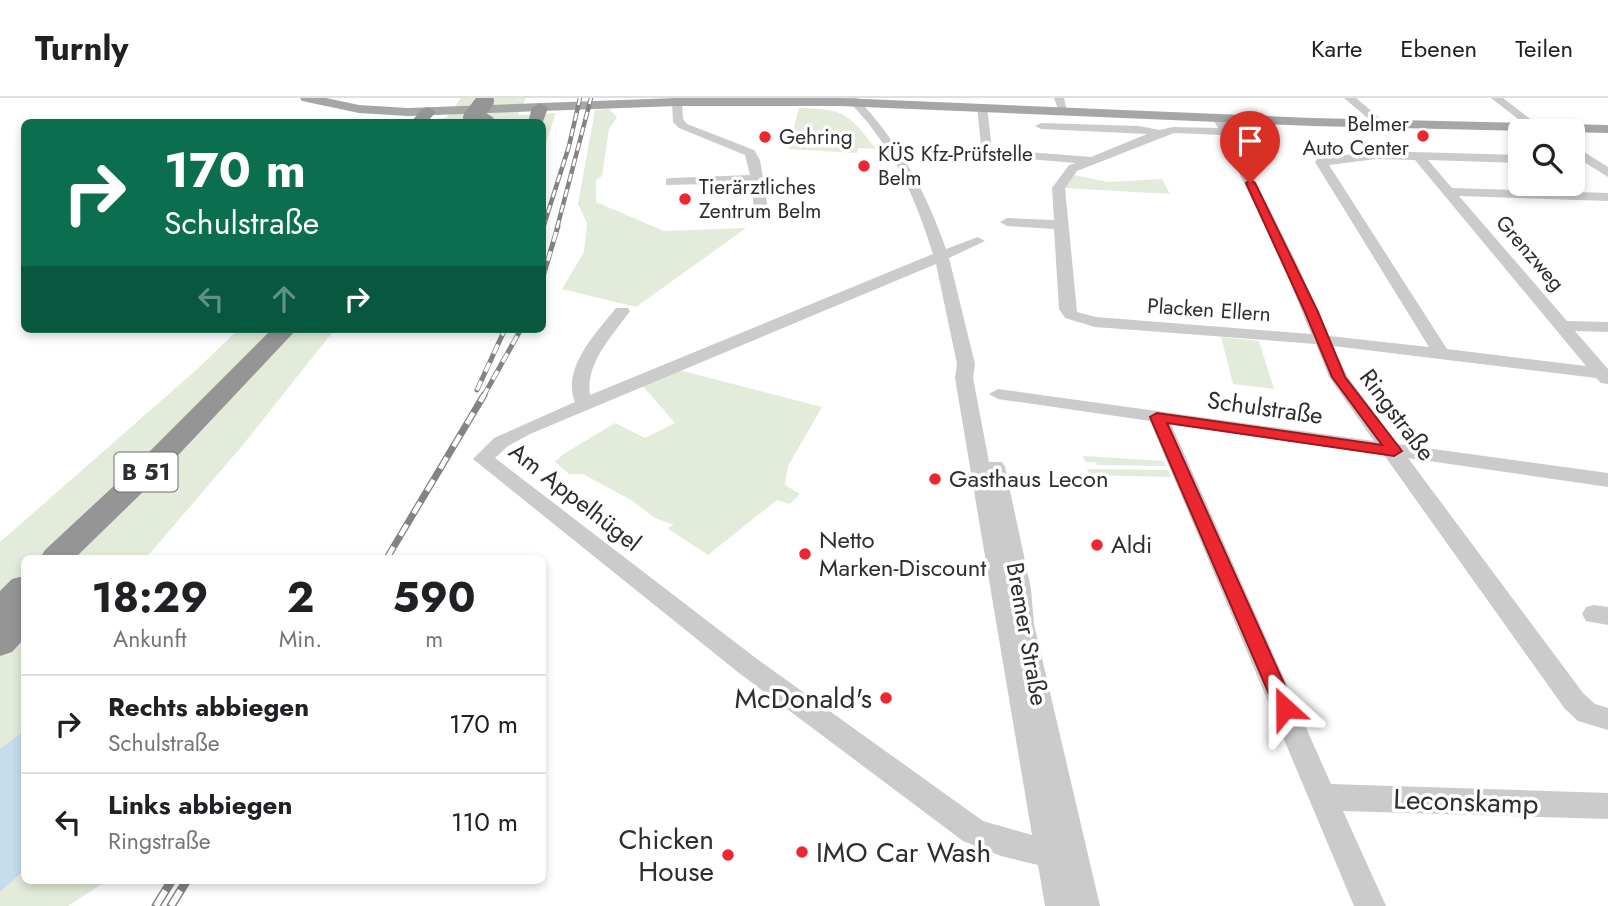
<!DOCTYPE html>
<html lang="de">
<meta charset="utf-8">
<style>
body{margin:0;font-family:Jost,sans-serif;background:#f2f2f2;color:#202124;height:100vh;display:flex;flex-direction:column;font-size:26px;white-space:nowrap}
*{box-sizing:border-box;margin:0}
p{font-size:23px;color:#757577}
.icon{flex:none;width:38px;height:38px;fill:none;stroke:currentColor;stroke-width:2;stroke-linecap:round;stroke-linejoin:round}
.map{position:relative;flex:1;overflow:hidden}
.drawer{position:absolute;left:21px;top:457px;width:525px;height:329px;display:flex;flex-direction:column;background:#fff;border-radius:10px;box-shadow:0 4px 10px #0003}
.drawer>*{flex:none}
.top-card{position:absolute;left:21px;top:21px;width:525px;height:214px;border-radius:10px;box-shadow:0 4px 10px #0003;background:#0b6e4f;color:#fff;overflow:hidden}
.fabs{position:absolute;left:1508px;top:21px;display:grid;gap:14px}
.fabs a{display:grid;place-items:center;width:77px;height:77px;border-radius:10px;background:#fff;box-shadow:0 4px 10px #0003;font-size:35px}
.pin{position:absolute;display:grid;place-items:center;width:60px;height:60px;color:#fff;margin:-72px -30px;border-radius:50% 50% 50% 0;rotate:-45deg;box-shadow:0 0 7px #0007}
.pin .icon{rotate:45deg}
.me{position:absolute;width:77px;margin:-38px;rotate:336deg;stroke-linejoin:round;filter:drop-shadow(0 0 5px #0008)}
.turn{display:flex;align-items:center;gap:24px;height:147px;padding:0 28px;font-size:32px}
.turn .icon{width:91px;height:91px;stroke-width:2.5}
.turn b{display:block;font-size:49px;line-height:60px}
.lanes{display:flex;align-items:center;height:66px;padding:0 28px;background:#0003;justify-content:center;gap:35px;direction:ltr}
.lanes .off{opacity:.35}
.eta{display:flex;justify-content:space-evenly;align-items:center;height:119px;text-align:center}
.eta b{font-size:42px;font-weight:700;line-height:49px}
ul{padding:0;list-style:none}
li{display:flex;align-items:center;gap:21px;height:98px;padding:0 28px;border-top:2px solid #e0e0e0}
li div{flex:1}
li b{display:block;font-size:26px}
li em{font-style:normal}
header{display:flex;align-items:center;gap:42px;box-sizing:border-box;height:98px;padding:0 35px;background:#fff;border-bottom:2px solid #e0e0e0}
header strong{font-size:33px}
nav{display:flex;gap:38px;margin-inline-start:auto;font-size:24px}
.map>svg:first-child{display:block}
.green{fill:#e3ecda}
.water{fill:#c5dced}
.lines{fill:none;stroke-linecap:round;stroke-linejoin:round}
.minor{fill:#cbcbcb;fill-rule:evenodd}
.major{fill:#a6a6a6;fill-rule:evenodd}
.highway{fill:#959595;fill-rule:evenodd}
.rail-far3-casing{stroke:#838383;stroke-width:4.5}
.rail-far2-casing{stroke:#838383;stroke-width:5}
.rail-far1-casing{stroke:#838383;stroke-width:7}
.rail-casing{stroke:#838383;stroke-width:9}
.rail-far3{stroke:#fff;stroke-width:2.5;stroke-dasharray:8;stroke-linecap:butt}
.rail-far2{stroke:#fff;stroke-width:3.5;stroke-dasharray:10;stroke-linecap:butt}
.rail-far1{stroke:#fff;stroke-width:4.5;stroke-dasharray:13;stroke-linecap:butt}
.rail{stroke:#fff;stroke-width:6;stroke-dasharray:18;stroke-linecap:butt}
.highway-bridge{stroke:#959595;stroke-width:18}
.route{fill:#ed272f;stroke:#9a191f;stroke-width:2}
.poi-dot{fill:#ed272f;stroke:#fff;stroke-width:2.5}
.labels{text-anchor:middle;stroke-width:7;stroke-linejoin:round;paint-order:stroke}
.far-poi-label{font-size:21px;fill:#2e2e2e;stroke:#fff;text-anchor:start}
.far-street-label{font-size:21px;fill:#2e2e2e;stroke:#fff}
.shield{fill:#fff;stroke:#6d6d6d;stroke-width:2}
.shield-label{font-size:23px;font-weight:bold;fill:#2e2e2e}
.street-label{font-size:24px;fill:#2e2e2e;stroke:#fff}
.poi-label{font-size:24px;fill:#2e2e2e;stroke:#fff;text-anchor:start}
.near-poi-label{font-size:28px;fill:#2e2e2e;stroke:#fff;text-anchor:end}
.near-street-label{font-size:28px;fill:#2e2e2e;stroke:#fff}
</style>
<header>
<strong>Turnly</strong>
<nav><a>Karte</a><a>Ebenen</a><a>Teilen</a></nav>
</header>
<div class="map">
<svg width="1608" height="808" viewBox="0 0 1608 808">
<rect width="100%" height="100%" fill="#fff"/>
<g class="green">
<polygon points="461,0 526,0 518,17 556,15 543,53 542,24 406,24 446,20"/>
<path d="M799,10c46,1 49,5 77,41l-18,-1 -1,5 -69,-4z"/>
<polygon points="609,11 617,19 609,31 602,78 596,82 596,104 664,133 746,130 636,209 562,191 584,154 587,125 578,106 595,12"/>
<polygon points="1074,77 1108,84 1162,81 1170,96 1064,90"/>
<polygon points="239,231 335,231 242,348 146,460 24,460 24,782 108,782 68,808 0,808 0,444 195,273"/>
<polygon points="1221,239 1259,243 1274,291 1233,286"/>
<polygon points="679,272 822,309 788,368 785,387 800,396 790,406 777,402 708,457 667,430 674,427 655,420 631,402 583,376 569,376 555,364 562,357 615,325 645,340 675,325 641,286"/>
<polygon points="1083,358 1164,363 1166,368 1097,367 1096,364 1085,364"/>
<polygon points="1087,371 1168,372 1171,379 1089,377"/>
</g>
<polygon class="water" points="21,635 24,635 24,772 0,794 0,651"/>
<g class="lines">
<g class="minor">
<path d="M846,0h11c42,45 69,93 89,151l32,-12 7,4 -36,17 26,106 -2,14 16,84h13l3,5 26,122 3,35 66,282h-55l-7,-41 -37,-9 -38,-15 -224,-168 -266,-214 21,-21 81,-36c-14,-34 22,-70 41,-94h12l2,3c-17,24 -45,52 -40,84l343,-141c-14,-44 -30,-86 -59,-123 -8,-12 -19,-22 -28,-33zM936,166l21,100 -2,14 77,457 -49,-14 -226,-162 -262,-201 13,-12 22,-12z"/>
<polygon points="1054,0 1064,0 1067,14 1059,14"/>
<polygon points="1344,0 1356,0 1387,26 1377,28"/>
<polygon points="1491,0 1503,0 1542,30 1532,32"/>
<polygon points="677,1 682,4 683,21 687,26 754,52 760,62 768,111 766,114 756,114 754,111 751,85 666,87 666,81 671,80 750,77 745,57 679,30 673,24 672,4"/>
<path d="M982,6l5,3 5,42 99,8 56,-23 -106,-5 -6,-3 6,-3 98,3 21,4 13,-3 45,1 -4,-7 10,-2 72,143 33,74 100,11 -114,-185 2,-3 59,-8 145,4v8l-93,-3 24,28 156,5v8l-149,-5 108,125 41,1v10l-33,-1 33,38v15l-7,-1 -5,-5 -263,-32 14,30 50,68 211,29v14l-200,-29 175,235 12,11 13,4v22l-30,-9 -13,-12 -181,-254 -213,-31 160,360 277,9v26l-265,-8 43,95h-32l-204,-485 -152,-22 -9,-5 9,-5 376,52 -45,-64 -13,-33 -221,-17 -30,-9 -6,-9 -5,-80 -47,-3 -7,-4 7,-4 47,2 -2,-32 17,-23 7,-2 -94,-8 -5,-48zM1174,35l47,2 61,127 29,72 -215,-17 -19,-5 -12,-124 12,-17zM1376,61l39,1 171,206 -139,-17 -118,-184z"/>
<polygon points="1573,47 1608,69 1608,79 1573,57"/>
<polygon points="1594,507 1608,509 1608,527 1586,523 1582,516 1586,509"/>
</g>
<polygon class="major" points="300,0 326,0 359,7 408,10 676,0 841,0 1312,20 1608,27 1608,35 1312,28 840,8 677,8 408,18 359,15 302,3"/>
<g class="highway">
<polygon points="540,5 548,10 542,26 528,24 532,10"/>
<polygon points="428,9 436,14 427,24 411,24 422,11"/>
<polygon points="486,15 494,20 491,24 475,24 480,17"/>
<polygon points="272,231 297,231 151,386 75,460 40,460 45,452 131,372"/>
<polygon points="24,478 24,541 12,554 0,558 0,493 12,481"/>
</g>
<g class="rail-far3-casing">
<g id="rail-far3">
<polyline points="543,130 569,48 580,0"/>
<polyline points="557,130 591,0"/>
</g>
</g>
<g class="rail-far2-casing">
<g id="rail-far2">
<polyline points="542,132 543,128"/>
<polyline points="542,182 558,128"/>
<polyline points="477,292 505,231"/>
<polyline points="483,299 521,231"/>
</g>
</g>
<g class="rail-far1-casing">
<polyline id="rail-far1" points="387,460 484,297"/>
</g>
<g class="rail-casing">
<g id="rail">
<polyline points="156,808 172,782"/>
<polyline points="171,808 187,782"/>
</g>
</g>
<use href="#rail-far3" class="rail-far3"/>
<use href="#rail-far2" class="rail-far2"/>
<use href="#rail-far1" class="rail-far1"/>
<use href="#rail" class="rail"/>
<polyline class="highway-bridge" points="472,20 485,3"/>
</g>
<polygon class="route" points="1250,82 1255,85 1318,214 1345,279 1402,353 1394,358 1167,325 1295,610 1292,616 1285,619 1278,616 1275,610 1150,319 1157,315 1382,347 1332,279 1305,214 1246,85"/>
<g class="poi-dot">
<circle cx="1423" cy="38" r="7"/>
<circle cx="765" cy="39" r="7"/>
<circle cx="864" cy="68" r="7"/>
<circle cx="685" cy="101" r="7"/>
<circle cx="935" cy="381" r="7"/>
<circle cx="1097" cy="447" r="7"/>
<circle cx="805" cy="456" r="7"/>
<circle cx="886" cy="600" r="7"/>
<circle cx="802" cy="754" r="7"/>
<circle cx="728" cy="757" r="7"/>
</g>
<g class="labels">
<g class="far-poi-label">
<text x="1409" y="33" text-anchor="end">Belmer<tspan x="1409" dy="24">Auto Center</tspan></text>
<text x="779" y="46">Gehring</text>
<text x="878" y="63">KÜS Kfz-Prüfstelle<tspan x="878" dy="24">Belm</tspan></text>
<text x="699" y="96">Tierärztliches<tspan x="699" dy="24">Zentrum Belm</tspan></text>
</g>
<g class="far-street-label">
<text transform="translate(1530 155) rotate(49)" y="7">Grenzweg</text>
<text transform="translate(1209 212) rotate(4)" y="7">Placken Ellern</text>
</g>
<rect class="shield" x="114.5" y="354.5" width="63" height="39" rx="5"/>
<g class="shield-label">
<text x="146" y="382">B 51</text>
</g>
<g class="street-label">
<text transform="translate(1265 310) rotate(8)" y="8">Schulstraße</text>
<text transform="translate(1397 317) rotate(53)" y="8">Ringstraße</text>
<text transform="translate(575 399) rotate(38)" y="8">Am Appelhügel</text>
<text transform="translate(1027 536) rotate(80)" y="8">Bremer Straße</text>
</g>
<g class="poi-label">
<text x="949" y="389">Gasthaus Lecon</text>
<text x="819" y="450">Netto<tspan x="819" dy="28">Marken-Discount</tspan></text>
<text x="1111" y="455">Aldi</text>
</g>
<g class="near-poi-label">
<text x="872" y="610">McDonald's</text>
<text x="714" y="751">Chicken<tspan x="714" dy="32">House</tspan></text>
<text x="816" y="764" text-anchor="start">IMO Car Wash</text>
</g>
<g class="near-street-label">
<text transform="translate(1466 703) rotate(2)" y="10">Leconskamp</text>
</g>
</g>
</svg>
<div class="fabs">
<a><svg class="icon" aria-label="search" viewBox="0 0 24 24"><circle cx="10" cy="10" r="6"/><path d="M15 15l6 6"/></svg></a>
</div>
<div class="pin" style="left:1250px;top:85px;background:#d93025"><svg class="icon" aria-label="arrive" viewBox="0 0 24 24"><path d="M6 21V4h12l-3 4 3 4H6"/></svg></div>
<svg class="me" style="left:1285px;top:610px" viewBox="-20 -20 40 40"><path d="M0-17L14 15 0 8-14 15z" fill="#ed272f" stroke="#fff" stroke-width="4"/></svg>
<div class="top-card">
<div class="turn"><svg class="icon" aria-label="right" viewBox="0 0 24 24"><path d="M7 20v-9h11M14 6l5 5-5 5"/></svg><div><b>170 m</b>Schulstraße</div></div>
<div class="lanes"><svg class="icon off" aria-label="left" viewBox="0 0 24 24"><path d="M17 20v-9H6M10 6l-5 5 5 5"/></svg><svg class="icon off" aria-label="ahead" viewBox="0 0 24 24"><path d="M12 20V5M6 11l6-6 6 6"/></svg><svg class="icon" aria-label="right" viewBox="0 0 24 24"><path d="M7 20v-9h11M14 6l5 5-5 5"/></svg></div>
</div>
<section class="drawer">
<div class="eta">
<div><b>18:29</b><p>Ankunft</p></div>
<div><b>2</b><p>Min.</p></div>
<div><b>590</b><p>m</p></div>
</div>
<ul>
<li><svg class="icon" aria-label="right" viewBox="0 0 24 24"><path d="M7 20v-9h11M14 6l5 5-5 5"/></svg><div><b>Rechts abbiegen</b><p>Schulstraße</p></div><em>170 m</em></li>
<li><svg class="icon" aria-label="left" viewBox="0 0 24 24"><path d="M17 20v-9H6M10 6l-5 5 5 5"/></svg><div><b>Links abbiegen</b><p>Ringstraße</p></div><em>110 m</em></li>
</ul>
</section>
</div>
